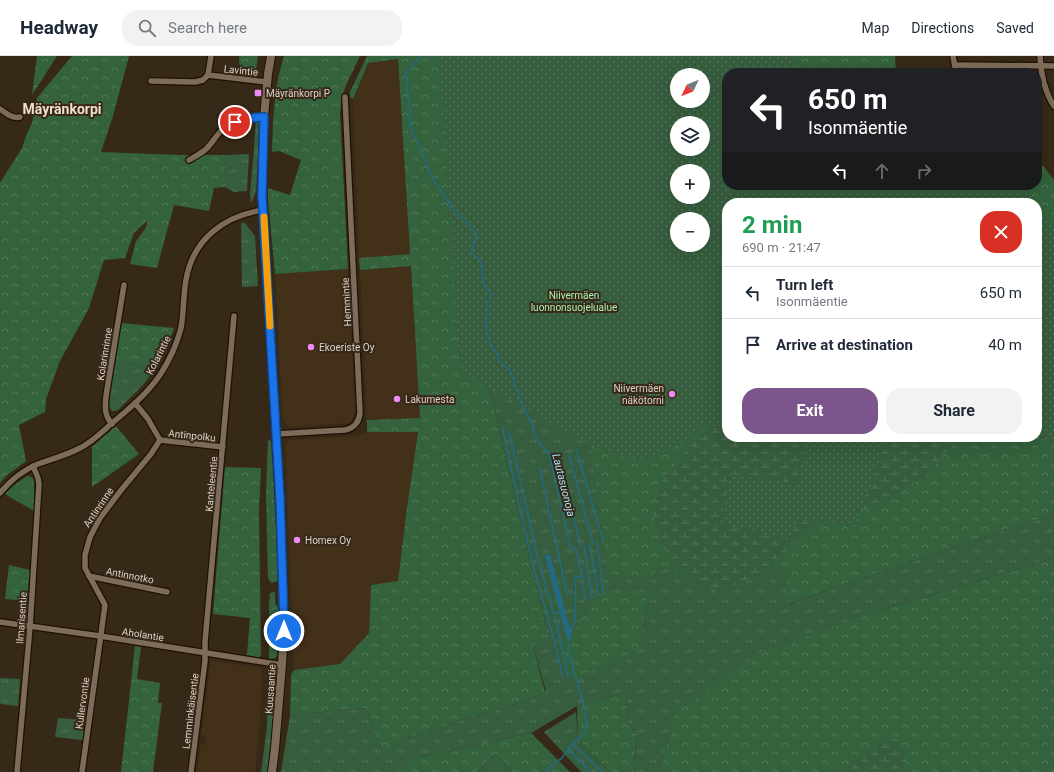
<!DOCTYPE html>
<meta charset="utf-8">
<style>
body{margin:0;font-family:Roboto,sans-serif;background:#f2f2f3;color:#1f2937;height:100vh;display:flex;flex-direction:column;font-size:15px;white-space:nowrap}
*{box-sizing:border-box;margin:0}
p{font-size:13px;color:#747a83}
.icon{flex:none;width:22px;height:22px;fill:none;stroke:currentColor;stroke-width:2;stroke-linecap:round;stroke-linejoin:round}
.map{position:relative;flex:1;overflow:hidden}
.drawer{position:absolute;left:722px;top:142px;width:320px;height:244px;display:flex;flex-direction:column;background:#fff;border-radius:16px;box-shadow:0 4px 16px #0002}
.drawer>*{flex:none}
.top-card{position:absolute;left:722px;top:12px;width:320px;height:122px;border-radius:16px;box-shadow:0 4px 16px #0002;background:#202124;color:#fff;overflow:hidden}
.needle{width:26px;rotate:227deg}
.fabs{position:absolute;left:670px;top:12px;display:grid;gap:8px}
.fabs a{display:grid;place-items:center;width:40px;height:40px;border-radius:50%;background:#fff;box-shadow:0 4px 16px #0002;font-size:20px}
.pin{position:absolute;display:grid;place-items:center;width:34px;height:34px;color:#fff;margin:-17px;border:2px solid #fff;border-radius:50%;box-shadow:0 1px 4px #0007}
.me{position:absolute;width:44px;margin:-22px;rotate:0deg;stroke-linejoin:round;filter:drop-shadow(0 0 3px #0008)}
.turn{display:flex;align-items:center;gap:14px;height:84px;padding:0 20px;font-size:18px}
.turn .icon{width:52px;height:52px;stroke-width:2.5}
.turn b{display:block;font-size:28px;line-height:34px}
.lanes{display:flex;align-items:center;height:38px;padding:0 20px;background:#0003;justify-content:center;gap:20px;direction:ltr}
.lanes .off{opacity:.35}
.round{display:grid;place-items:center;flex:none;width:42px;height:42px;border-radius:16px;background:#f2f2f3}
.overview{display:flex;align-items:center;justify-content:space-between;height:68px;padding:0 20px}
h1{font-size:24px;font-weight:700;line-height:30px;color:#1e9e55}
.primary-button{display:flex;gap:8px;margin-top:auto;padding:8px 20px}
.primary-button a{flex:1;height:46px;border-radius:16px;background:#7d558d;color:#fff;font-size:16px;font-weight:700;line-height:46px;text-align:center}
.primary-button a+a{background:#f2f2f3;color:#1f2937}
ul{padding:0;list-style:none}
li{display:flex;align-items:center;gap:12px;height:52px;padding:0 20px;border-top:1px solid #e0e1e3}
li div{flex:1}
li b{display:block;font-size:15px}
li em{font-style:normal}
header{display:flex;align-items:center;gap:24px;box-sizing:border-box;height:56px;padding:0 20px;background:#fff;border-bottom:1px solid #e0e1e3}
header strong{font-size:19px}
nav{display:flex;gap:22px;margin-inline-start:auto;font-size:14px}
.search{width:280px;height:36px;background:#f2f2f3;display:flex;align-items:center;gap:10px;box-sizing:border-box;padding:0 14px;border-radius:16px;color:#747a83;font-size:15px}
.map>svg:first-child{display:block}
.built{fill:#433019}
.grass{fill:url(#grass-tufts)}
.forest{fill:url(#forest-crowns);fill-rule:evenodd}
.wetland{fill:url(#wetland-marsh)}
.park{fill:url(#park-dots);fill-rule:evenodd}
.pitch{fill:#365d3d}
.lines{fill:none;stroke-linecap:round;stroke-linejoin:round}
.stream{stroke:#236b85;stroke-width:1.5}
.canal{stroke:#236b85;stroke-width:5.5}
.street-casing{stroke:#1e1102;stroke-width:8}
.secondary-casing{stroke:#1e1102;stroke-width:10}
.street{stroke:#7d6c59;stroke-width:5.5}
.secondary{stroke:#7d6c59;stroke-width:8}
.route-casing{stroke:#114b97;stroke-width:10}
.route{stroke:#1a73e8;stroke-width:7}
.slow{stroke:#f59e0b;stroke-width:7}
.poi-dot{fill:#ef8bf7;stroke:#372918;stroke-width:1.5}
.labels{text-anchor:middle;stroke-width:4;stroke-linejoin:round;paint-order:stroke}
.street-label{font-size:10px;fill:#dcd2c8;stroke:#372918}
.poi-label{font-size:10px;fill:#dcd2c8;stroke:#372918;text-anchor:start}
.park-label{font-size:10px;fill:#aaf3b5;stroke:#372918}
.water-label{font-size:11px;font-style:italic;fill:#a6dff7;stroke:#372918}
.district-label{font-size:14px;font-weight:bold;fill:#f2dec9;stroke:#372918}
</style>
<header>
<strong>Headway</strong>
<div class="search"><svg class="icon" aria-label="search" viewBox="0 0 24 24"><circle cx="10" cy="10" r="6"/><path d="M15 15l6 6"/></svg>Search here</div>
<nav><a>Map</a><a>Directions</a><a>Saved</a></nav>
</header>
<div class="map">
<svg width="1054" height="716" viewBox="0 0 1054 716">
<defs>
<pattern id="grass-tufts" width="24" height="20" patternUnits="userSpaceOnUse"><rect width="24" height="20" fill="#365d3d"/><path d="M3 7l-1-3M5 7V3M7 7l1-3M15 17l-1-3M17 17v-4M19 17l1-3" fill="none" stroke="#527358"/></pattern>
<pattern id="forest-crowns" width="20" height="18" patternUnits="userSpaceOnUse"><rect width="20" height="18" fill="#33623c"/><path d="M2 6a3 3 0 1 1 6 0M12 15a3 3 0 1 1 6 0" fill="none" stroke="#507857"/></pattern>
<pattern id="wetland-marsh" width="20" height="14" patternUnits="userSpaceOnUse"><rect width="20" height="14" fill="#365d3d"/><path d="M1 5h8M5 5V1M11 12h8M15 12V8" fill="none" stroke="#527358"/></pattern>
<pattern id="park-dots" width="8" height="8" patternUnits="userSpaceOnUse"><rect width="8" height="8" fill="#365d3d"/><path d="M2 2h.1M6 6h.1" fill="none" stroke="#527358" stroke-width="1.8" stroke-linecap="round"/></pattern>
</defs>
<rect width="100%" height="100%" fill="#372918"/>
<g class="built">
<polygon points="398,3 410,198 359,202 353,44 368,7"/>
<polygon points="411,210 420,362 367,364 360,214"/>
<polygon points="348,213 355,355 352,364 348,367 289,371 283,365 275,218"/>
<polygon points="367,376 418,376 407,451 398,525 371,529 369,577 340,608 294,614 285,388 289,384 355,380"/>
<polygon points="211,605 262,612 260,665 255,716 197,716 201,688 204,688 206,680 201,679"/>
</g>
<g class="grass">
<polygon points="256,63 259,64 260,69 256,134 254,141 251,147 250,137 254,93"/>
<polygon points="249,98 247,135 234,136 225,131 226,99"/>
<polygon points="241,167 245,167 255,180 258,230 242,231"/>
<polygon points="114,304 156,311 144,328 118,354 113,355 110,353 109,350"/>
<polygon points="486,318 589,373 660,508 707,532 763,504 786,518 789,549 830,533 1023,468 1054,459 1054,502 881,554 674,658 660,716 633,716 637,678 628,667 626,636 577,650 531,677 439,697 411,703 400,716 281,716 290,659 366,652 383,695 405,682 534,642 546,635 533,590 549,584"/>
<polygon points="0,622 20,623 18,650 0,648"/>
<polygon points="576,656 578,684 610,716 581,716 544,676"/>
<polygon points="58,662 85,664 83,684 55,681"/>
<polygon points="267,671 273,671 267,716 261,716"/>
</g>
<g class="forest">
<polygon points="37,0 57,0 32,39"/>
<polygon points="72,0 129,0 113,60 101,96 178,99 226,99 225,131 214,132 209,155 174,149 157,212 130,208 136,185 145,173 148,164 134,177 125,202 104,204 89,252 60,305 46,343 45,356 19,369 26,405 6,420 0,427 0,127 22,92 26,80 32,67 37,42"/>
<polygon points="239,0 258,0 255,20 253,22 244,21 240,19"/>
<polygon points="284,0 360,0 347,27 342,40 340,58 348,213 275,218 268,144 268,132 290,139 301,104 279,95 272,96 273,66 276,34 279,18"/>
<path d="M367,0h528l1,17h-169v112h310v-27l17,22v335l-31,9 -193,65 -42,16 -2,-31 -23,-14 -30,21 -26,7 -46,-23 -12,14 -40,-5 -20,-145 -103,-55 63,266 -16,6 12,46 -11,6 -129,40 -22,14 -17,-44 -76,7 1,-40 3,-5 46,-6 29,-31 2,-48 27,-4 9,-74 11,-75h-51v-12l53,-2 -9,-152 -51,4 -1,-12 51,-4 -12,-195 -30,4 -15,36 -3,-2v-5zM677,19h26v26h-26zM677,67h26v26h-26zM677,115h26v26h-26zM727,147h310v234h-310zM677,163h26v26h-26z"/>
<path d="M121,267l53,5c-5,14 -9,26 -18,39l-42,-7z"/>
<polygon points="116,370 139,398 92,431 92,391"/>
<polygon points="268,384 271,385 279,524 278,525 271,527 268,522 266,440"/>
<polygon points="225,411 261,412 259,456 261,599 259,602 247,599 250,562 213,558"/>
<polygon points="27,420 29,420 33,422 34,426 34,455 5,438 13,430"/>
<polygon points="1054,502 1054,716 660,716 674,658 759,597 881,554"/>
<polygon points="9,509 30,514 27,545 5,543"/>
<polygon points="601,534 647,536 639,594 570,624 563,592"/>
<polygon points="275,536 275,547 278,551 277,599 275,602 269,603 269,547 270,537"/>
<polygon points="135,590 141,591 137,623 160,627 158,647 162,647 153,716 121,716"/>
<polygon points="271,623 276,624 278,628 273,671 267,671 268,625"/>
<polygon points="626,636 628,667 637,678 633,716 610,716 578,684 577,650"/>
<polygon points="531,677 570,716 512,716 496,698 477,716 400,716 411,703 439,697"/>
</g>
<g class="wetland">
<polygon points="727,355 727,381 958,381 928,418 870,453 819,464 762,517 720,535 698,527 679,511 659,485 653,457 662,425 684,397"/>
<polygon points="890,681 899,684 906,699 903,716 828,716 849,709"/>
</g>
<g class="park">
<path d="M440,0h352l9,17h-74v112h296l13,18h-309v224l-23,-2 -15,15 -48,22 -49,-16 -132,-75zM677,19h26v26h-26zM677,67h26v26h-26zM677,115h26v26h-26zM677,163h26v26h-26z"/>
<polygon points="1037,148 1054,171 1054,383 883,382 878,412 854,470 796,462 791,484 721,468 729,418 798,427 807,381 1037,381"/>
</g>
<polygon class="pitch" points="496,698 512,716 477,716"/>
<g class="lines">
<g class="stream">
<path d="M421,0l-15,17 5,54 21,51 21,31 19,19 5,7 -6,17 10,10 1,11 3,14 7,7 -5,10 -1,22 3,16 7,10 4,10 11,9 5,18 3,3v7l14,27 2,9 8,13 6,5 22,95 5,2 6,26 -7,2 1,20 -1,9v12l-7,21 2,16 12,43 5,24 -1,9 -13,12 -12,15c-6,2 -12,9 -15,13"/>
<path d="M502,370c10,47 20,94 31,140 10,37 22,71 29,109"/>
<polyline points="509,375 538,503 557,569 568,621"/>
<polyline points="576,393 603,484"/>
<polyline points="558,396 581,491"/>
<polyline points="569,399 593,487"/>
<polyline points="540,413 567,538"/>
<polyline points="597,486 604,538"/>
<polyline points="590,488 598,539"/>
<polyline points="584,490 592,542"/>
<polyline points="582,520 585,543"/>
<polyline points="554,558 563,555"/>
<polyline points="573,688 602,716"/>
<polyline points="568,693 591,716"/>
</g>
<polyline class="canal" points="548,501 569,580"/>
<g class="street-casing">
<g id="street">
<polyline points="211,0 208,19 267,26"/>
<polyline points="953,0 956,17"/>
<path d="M1040,0c1,18 4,35 14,50"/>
<polyline points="955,9 1054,10"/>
<polyline points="151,25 195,26 203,24 208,19"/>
<path d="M0,53c6,4 12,10 20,8"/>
<path d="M189,104c5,-3 11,-6 16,-10 7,-6 11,-15 18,-21 12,-10 27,-12 41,-12"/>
<path d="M112,368c-8,-9 -7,-17 -6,-28l18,-111"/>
<path d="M276,378l69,-4c10,-2 14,-8 15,-17l-15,-316"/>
<polyline points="160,384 223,391"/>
<path d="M0,437c10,-12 23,-23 38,-29 14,-5 29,-9 42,-16 12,-6 22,-16 31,-24 18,-15 36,-30 49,-49 9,-14 17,-31 21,-47 3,-16 2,-32 5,-48 7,-41 38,-64 77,-70"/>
<polyline points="89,520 167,536"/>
<polyline points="0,566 100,580 282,609"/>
<polyline points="17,716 30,571 39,428 38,422 33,410"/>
<polyline points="82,716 105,549 85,512 85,499 90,481 100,462 122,433 151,398 160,384 148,363 135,347"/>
<polyline points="191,716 205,605 205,586 234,260"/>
</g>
</g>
<g class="secondary-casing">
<polyline id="secondary" points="271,0 268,18 264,61 262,139 280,443 283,536 284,575 282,609 275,692 272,716"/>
</g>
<use href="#street" class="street"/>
<use href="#secondary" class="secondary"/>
</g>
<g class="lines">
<g class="route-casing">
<path id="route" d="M235,66c10,-3 19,-5 29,-5l-2,78 18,304 3,93 1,39"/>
</g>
<use href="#route" class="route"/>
<polyline class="slow" points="264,161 270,270"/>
</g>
<g class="poi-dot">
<rect x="254" y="33" width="8" height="8" rx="2"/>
<circle cx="311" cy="291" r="4"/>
<circle cx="672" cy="338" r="4"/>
<circle cx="397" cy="343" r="4"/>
<circle cx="297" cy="484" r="4"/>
</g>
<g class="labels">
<g class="street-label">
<text transform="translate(241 14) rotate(6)" y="4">Lavintie</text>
<text transform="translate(346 246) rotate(-93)" y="4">Hemmintie</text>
<text transform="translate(104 298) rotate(-81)" y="4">Kolarinrinne</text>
<text transform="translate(158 299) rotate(-63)" y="4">Kolarintie</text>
<text transform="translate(192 379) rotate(6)" y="4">Antinpolku</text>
<text transform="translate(211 428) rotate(-85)" y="4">Kanteleentie</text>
<text transform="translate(98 451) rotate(-56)" y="4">Antinrinne</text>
<text transform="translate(130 519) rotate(11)" y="4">Antinnotko</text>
<text transform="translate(21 562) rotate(-86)" y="4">Ilmarisentie</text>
<text transform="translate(143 578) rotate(9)" y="4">Aholantie</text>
<text transform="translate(270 633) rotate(-86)" y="4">Kuusaantie</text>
<text transform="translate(82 647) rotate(-82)" y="4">Kullervontie</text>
<text transform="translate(190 655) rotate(-83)" y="4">Lemminkäisentie</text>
</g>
<g class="poi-label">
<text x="266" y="41">Mäyränkorpi P</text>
<text x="319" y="295">Ekoeriste Oy</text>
<text x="664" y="336" text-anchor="end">Niivermäen<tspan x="664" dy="12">näkötorni</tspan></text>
<text x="405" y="347">Lakumesta</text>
<text x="305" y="488">Homex Oy</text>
</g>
<g class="park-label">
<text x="574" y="243">Niivermäen<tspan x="574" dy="12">luonnonsuojelualue</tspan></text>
</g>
<g class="water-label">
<text transform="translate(564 429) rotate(76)" y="4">Lautasuonoja</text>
</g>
<g class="district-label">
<text x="62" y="58">Mäyränkorpi</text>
</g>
</g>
</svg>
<div class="fabs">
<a><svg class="needle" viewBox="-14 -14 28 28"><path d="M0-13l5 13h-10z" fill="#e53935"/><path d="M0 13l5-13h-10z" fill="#747a83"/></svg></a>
<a><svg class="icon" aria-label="layers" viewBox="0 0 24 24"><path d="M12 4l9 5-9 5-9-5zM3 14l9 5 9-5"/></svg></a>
<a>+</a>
<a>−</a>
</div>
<div class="pin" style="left:235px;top:66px;background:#d93025"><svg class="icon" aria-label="arrive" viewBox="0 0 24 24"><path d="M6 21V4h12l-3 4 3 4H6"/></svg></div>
<svg class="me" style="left:284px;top:575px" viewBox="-20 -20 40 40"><circle r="17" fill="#1a73e8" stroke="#fff" stroke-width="3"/><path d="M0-11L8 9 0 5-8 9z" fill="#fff"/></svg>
<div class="top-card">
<div class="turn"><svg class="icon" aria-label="left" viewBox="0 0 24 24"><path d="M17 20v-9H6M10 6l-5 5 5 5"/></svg><div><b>650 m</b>Isonmäentie</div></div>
<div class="lanes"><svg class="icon" aria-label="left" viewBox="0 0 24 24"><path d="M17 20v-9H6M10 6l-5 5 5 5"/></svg><svg class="icon off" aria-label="ahead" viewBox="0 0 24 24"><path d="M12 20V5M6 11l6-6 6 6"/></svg><svg class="icon off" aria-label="right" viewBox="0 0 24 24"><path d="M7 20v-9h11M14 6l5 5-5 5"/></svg></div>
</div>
<section class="drawer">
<div class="overview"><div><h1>2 min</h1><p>690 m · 21:47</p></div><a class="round" style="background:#d93025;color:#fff"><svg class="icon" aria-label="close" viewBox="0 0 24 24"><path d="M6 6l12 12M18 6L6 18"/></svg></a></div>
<ul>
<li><svg class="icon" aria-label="left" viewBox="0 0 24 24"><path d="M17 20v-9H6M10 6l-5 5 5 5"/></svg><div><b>Turn left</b><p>Isonmäentie</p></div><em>650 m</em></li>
<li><svg class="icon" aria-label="arrive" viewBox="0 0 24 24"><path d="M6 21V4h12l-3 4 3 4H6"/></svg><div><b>Arrive at destination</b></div><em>40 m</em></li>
</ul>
<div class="primary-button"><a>Exit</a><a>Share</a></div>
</section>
</div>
